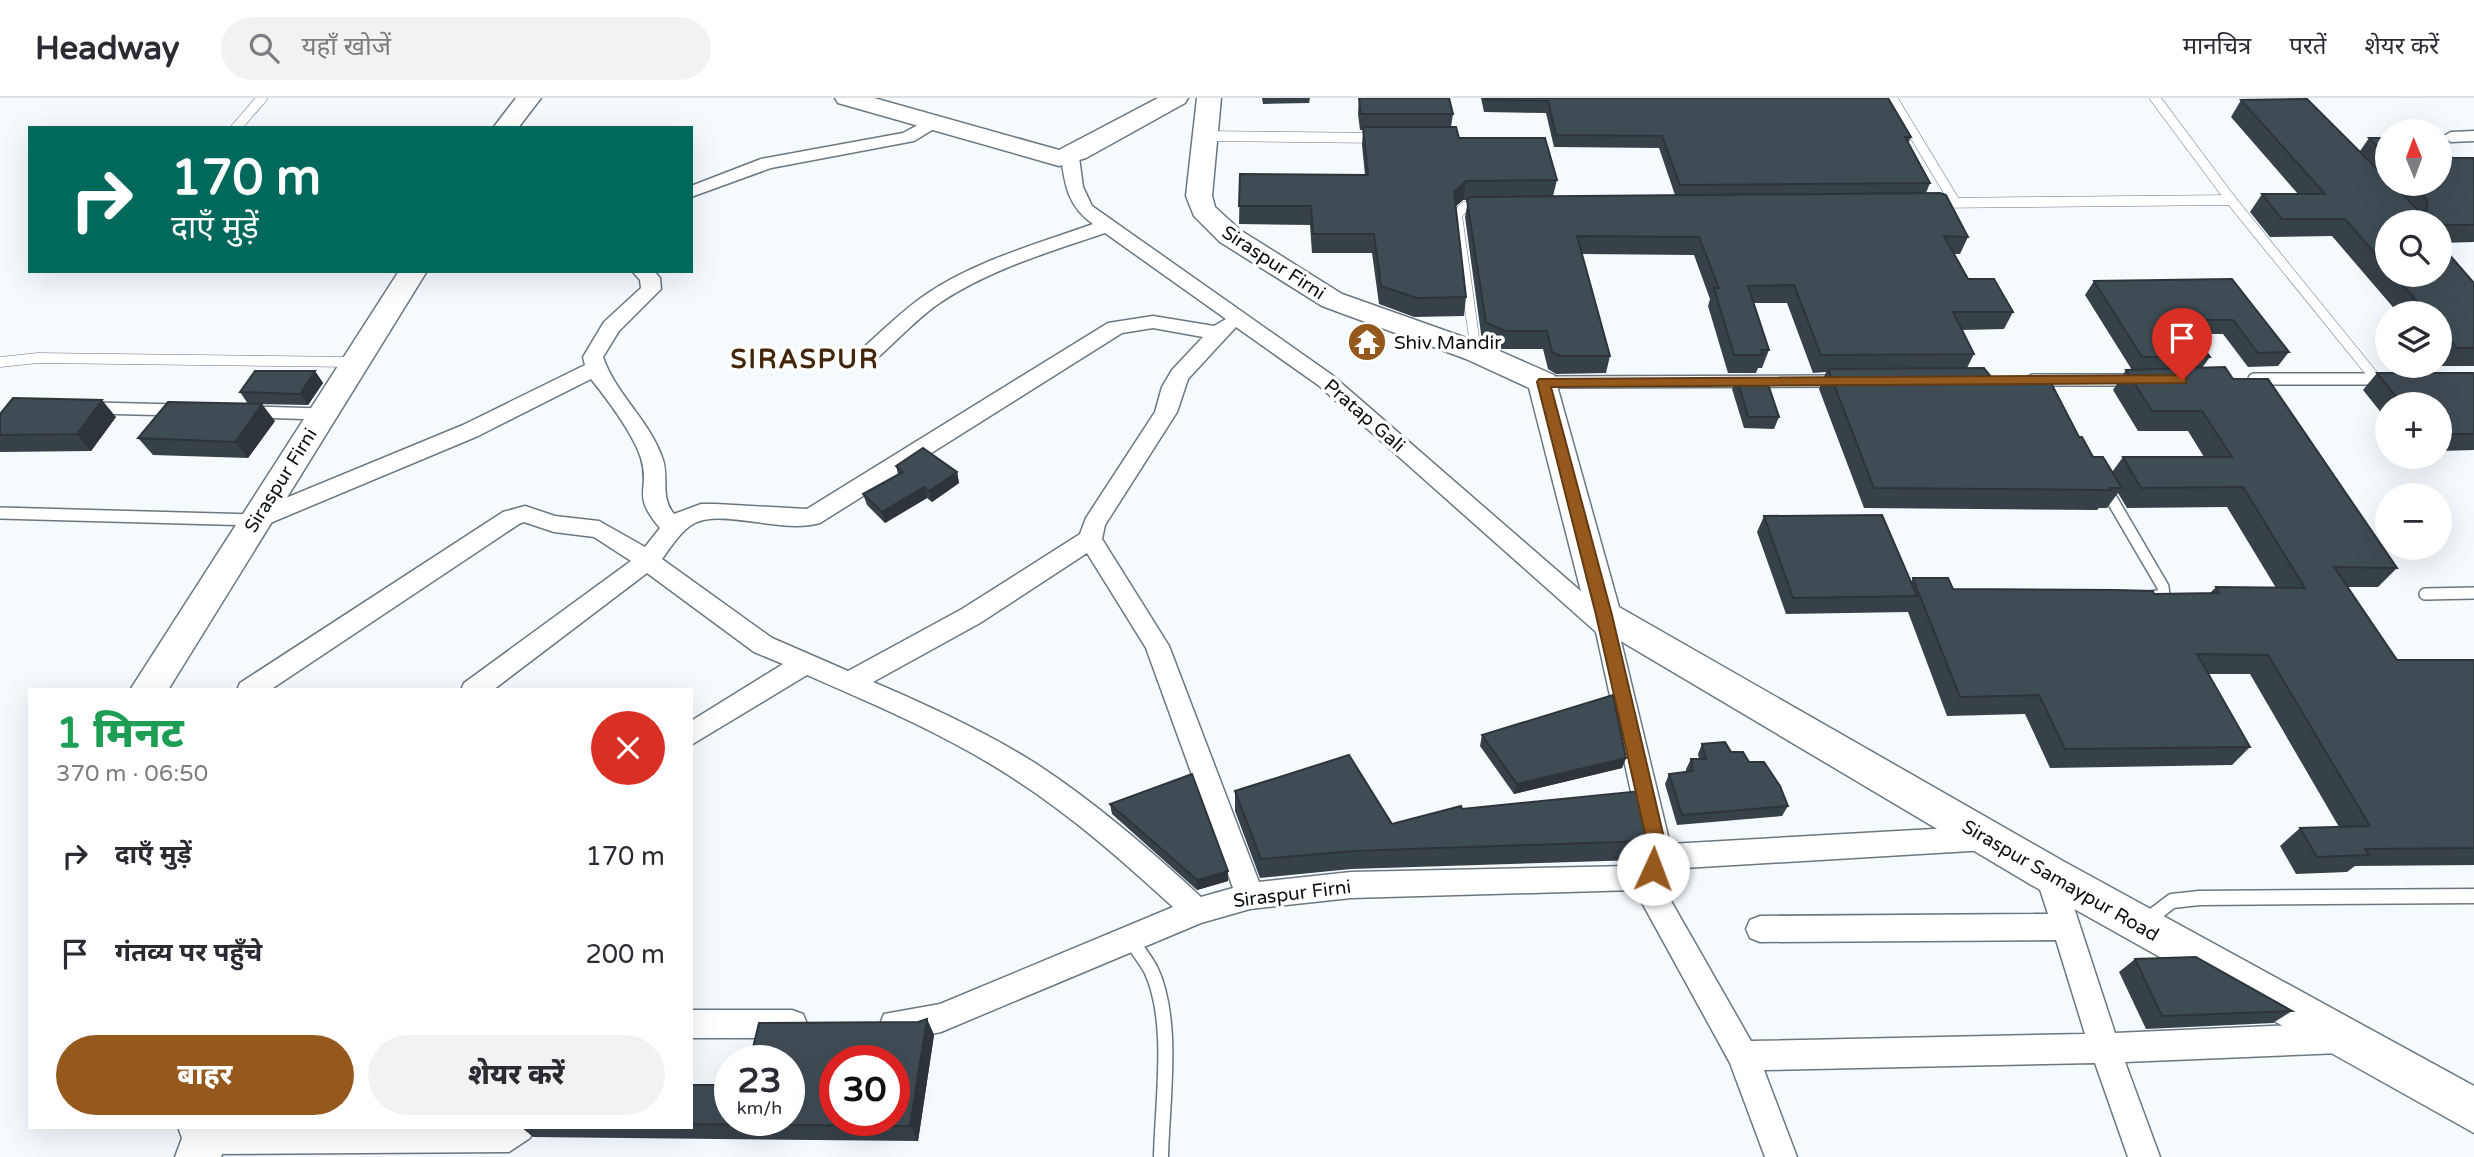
<!DOCTYPE html>
<html lang="hi">
<meta charset="utf-8">
<style>
body{margin:0;font-family:"Varela Round","Noto Sans Devanagari",sans-serif;background:#f2f2f3;color:#2b2b33;height:100vh;display:flex;flex-direction:column;font-size:26px;white-space:nowrap}
*{box-sizing:border-box;margin:0}
p{font-size:23px;color:#7c7c81}
.icon{flex:none;width:38px;height:38px;fill:none;stroke:currentColor;stroke-width:2;stroke-linecap:round;stroke-linejoin:round}
.map{position:relative;flex:1;overflow:hidden}
.sheet{position:absolute;left:28px;top:590px;width:665px;height:441px;display:flex;flex-direction:column;background:#fff;border-radius:0px;box-shadow:0 7px 28px #0002}
.sheet>*{flex:none}
.hud{position:absolute;left:28px;top:28px;width:665px;height:147px;border-radius:0px;box-shadow:0 7px 28px #0002;background:#00695c;color:#fff;overflow:hidden}
.needle{width:46px;rotate:359deg}
.tools{position:absolute;left:2375px;top:21px;display:grid;gap:14px}
.tools a{display:grid;place-items:center;width:77px;height:77px;border-radius:50%;background:#fff;box-shadow:0 7px 28px #0002;font-size:35px}
.speed{position:absolute;left:714px;top:947px;display:flex;gap:14px;font-size:35px;font-weight:700;text-align:center}
.speed>*{display:grid;place-content:center;width:91px;height:91px;border-radius:50%;background:#fff;box-shadow:0 7px 28px #0002;line-height:1}
.speed small{font-size:18px;font-weight:400}
.speed .limit{border:10px solid #d22;background:#fff;color:#111}
.pin{position:absolute;display:grid;place-items:center;width:60px;height:60px;color:#fff;margin:-72px -30px;border-radius:50% 50% 50% 0;rotate:-45deg;box-shadow:0 0 7px #0007}
.pin .icon{rotate:45deg}
.me{position:absolute;width:77px;margin:-38px;rotate:2deg;stroke-linejoin:round;filter:drop-shadow(0 0 5px #0008)}
.turn{display:flex;align-items:center;gap:24px;height:147px;padding:0 28px;font-size:32px}
.turn .icon{width:91px;height:91px;stroke-width:2.5}
.turn b{display:block;font-size:49px;line-height:60px}
.round{display:grid;place-items:center;flex:none;width:74px;height:74px;border-radius:37px;background:#f2f2f3}
.head{display:flex;align-items:center;justify-content:space-between;height:119px;padding:0 28px}
h1{font-size:42px;font-weight:800;line-height:52px;color:#1e9e55}
.action{display:flex;gap:14px;margin-top:auto;padding:14px 28px}
.action a{flex:1;height:80px;border-radius:42px;background:#96591d;color:#fff;font-size:28px;font-weight:800;line-height:80px;text-align:center}
.action a+a{background:#f2f2f3;color:#2b2b33}
ul{padding:0;list-style:none}
li{display:flex;align-items:center;gap:21px;height:98px;padding:0 28px}
li div{flex:1}
li b{display:block;font-size:26px}
li em{font-style:normal}
header{display:flex;align-items:center;gap:42px;box-sizing:border-box;height:98px;padding:0 35px;background:#fff;border-bottom:2px solid #e1e1e2}
header strong{font-size:33px}
nav{display:flex;gap:38px;margin-inline-start:auto;font-size:24px}
.search{width:490px;height:63px;background:#f2f2f3;display:flex;align-items:center;gap:18px;box-sizing:border-box;padding:0 24px;border-radius:38px;color:#7c7c81;font-size:26px}
.map>svg:first-child{display:block}
.lines{fill:none;stroke-linecap:round;stroke-linejoin:round}
.lane-far2-casing{stroke:#6a7781;stroke-width:11}
.lane-far1-casing{stroke:#6a7781;stroke-width:14}
.lane-casing{stroke:#6a7781;stroke-width:17}
.street-casing{stroke:#6a7781;stroke-width:3}
.secondary-casing{stroke:#6a7781;stroke-width:3}
.lane-far2{stroke:#fff;stroke-width:10}
.lane-far1{stroke:#fff;stroke-width:11}
.lane{stroke:#fff;stroke-width:14}
.street{fill:#fff;fill-rule:evenodd}
.secondary{fill:#fff;fill-rule:evenodd}
.wall{fill:#374148}
.shaded-wall{fill:#2d353b}
.building{fill:#404c54;stroke:#2d353b;stroke-width:2;fill-rule:evenodd}
.route{fill:#96591d;stroke:#623a13;stroke-width:2}
.labels{text-anchor:middle;stroke-width:7;stroke-linejoin:round;paint-order:stroke}
.street-label{font-size:19px;fill:#0b1013;stroke:#fff}
.poi-label{font-size:19px;fill:#0b1013;stroke:#fff;text-anchor:start}
.district-label{font-size:26px;font-weight:bold;letter-spacing:2px;fill:#432609;stroke:#fff}
</style>
<header>
<strong>Headway</strong>
<div class="search"><svg class="icon" aria-label="search" viewBox="0 0 24 24"><circle cx="10" cy="10" r="6"/><path d="M15 15l6 6"/></svg>यहाँ खोजें</div>
<nav><a>मानचित्र</a><a>परतें</a><a>शेयर करें</a></nav>
</header>
<div class="map">
<svg width="2474" height="1059" viewBox="0 0 2474 1059">
<rect width="100%" height="100%" fill="#f5faff"/>
<g class="lines">
<g class="lane-far2-casing">
<g id="lane-far2">
<polyline points="1892,0 1955,104"/>
<polyline points="2155,0 2231,102 2376,281"/>
<polyline points="236,30 262,0"/>
<polyline points="1204,38 1379,40"/>
<polyline points="1935,105 2231,102"/>
<polyline points="1476,254 1457,117 1464,109 1483,109"/>
<polyline points="0,264 38,260 353,264"/>
<polyline points="2254,281 2390,281"/>
</g>
</g>
<g class="lane-far1-casing">
<g id="lane-far1">
<polyline points="2254,281 2390,281"/>
<polyline points="2033,282 2134,282"/>
<polyline points="1543,284 1837,283"/>
<polyline points="94,310 178,312"/>
<polyline points="252,314 321,316"/>
<polyline points="2104,388 2163,489 2164,497 2150,499"/>
<polyline points="0,415 255,422"/>
<polyline points="2425,496 2474,495"/>
</g>
</g>
<g class="lane-casing">
<g id="lane">
<polyline points="2143,825 2172,803 2199,800 2474,798"/>
<path d="M1130,841c7,10 15,20 21,31 24,51 11,132 10,187"/>
</g>
</g>
<g class="street-casing">
<g id="street">
<polygon points="931,20 940,25 937,29 914,43 771,70 691,99 691,88 761,61 903,35"/>
<polygon points="2474,33 2474,43 2451,44 2442,39 2451,34"/>
<path d="M1070,54l9,5 4,30 9,19 240,169 267,232 14,1 57,236 317,-18 10,3 4,9 -4,9 -10,3 -320,19 -8,11 92,161 334,-7 -29,-94 -296,2 -10,-4 -4,-9 4,-9 10,-4 288,-2 -13,-40 4,-9 10,-3 10,3 4,9 52,159 226,-10 11,5 4,10 -4,10 -11,5 -216,9 35,95h-32l-33,-94 -331,7 33,87h-32l-35,-94 -95,-173 -284,8 -101,11 -49,14 -260,109 -29,6h-17l-11,-4 -4,-10 4,-10 56,-10 233,-97c-49,-45 -100,-90 -157,-127 -65,-43 -138,-74 -209,-105l-116,70v-24l92,-57 -29,-12 -107,-79 -154,117h-32l3,-7 167,-122 -37,-24 -40,-5 -30,-10 -5,2 -249,166h-33l3,-7 263,-171 22,-6 30,10 44,5 46,26 15,-19c-30,-35 -9,-37 -19,-70 -8,-25 -34,-59 -50,-79l-113,57 -215,90h-16l-3,-6 3,-6 216,-89 122,-60 -2,-8 21,-35 37,-34 -1,-8 -8,-9h22l6,7 1,11 -42,42 -16,26c12,36 46,63 59,100 8,20 -3,39 12,57l27,-10h15l91,5 301,-186 45,-7 61,10 12,-7 -121,-86c-56,19 -114,36 -164,69 -24,16 -43,38 -65,57h-14l-3,-5 3,-5c21,-19 42,-40 66,-56 50,-33 109,-49 165,-69 -25,-18 -28,-38 -32,-67zM1236,229l82,58 278,247 46,210 -2,20 -11,4 -278,6 -92,10 -90,-236 -67,-107 3,-14 72,-113 11,-33zM1153,230l50,9 -31,33 -10,17 -7,25 -69,106 -6,16 -118,75 -114,62 -76,-33 -110,-79c9,-12 19,-29 33,-36 29,-14 87,11 125,0l302,-190zM1087,455l59,95 87,240 -32,9c-52,-48 -106,-95 -166,-134 -51,-32 -108,-58 -162,-81l107,-59z"/>
<polygon points="691,912 792,912 803,916 807,926 803,936 792,940 691,940"/>
<polygon points="194,1029 535,1029 530,1040 509,1054 205,1056 194,1051 189,1040"/>
</g>
</g>
<g class="secondary-casing">
<g id="secondary">
<polygon points="516,0 541,0 518,30 493,30"/>
<polygon points="835,0 874,0 1059,52 1158,0 1188,0 1185,5 1086,60 1059,68 838,5"/>
<polygon points="1197,0 1221,0 1212,98 1215,109 1240,132 1342,196 1486,247 1554,277 1619,509 2063,763 2474,988 2474,1035 2035,789 1592,526 1587,517 1529,290 1466,261 1322,208 1220,144 1194,118 1186,98"/>
<polygon points="399,173 427,173 168,592 130,592"/>
<polygon points="178,1029 224,1029 228,1040 221,1059 175,1059 182,1040"/>
</g>
</g>
<use href="#lane-far2" class="lane-far2"/>
<use href="#lane-far1" class="lane-far1"/>
<use href="#lane" class="lane"/>
<use href="#street" class="street"/>
<use href="#secondary" class="secondary"/>
</g>
<g class="wall">
<polygon points="1262,0 1310,0 1309,5 1263,6"/>
<polygon points="1359,0 1453,16 1451,29 1459,40 1557,82 1553,98 1675,97 1659,50 1554,49 1546,15 1484,14 1481,0 1888,0 1911,39 1908,46 1930,85 1926,95 1968,139 1960,156 1954,156 1968,181 2013,214 2004,231 1962,232 1974,256 1967,270 1992,280 2079,339 2093,359 2112,374 2123,359 2204,359 2188,333 2138,333 2113,292 2126,272 2132,272 2085,197 2094,183 2232,181 2289,254 2278,268 2248,269 2223,236 2194,236 2210,259 2202,270 2233,281 2397,470 2378,489 2347,489 2397,562 2474,562 2474,767 2355,768 2347,774 2296,776 2280,748 2300,730 2339,729 2250,576 2208,576 2250,649 2232,667 2050,670 2025,616 1947,618 1908,514 1786,516 1757,434 1764,418 1911,484 1913,480 1953,491 2154,496 2210,495 2216,489 2276,490 2227,409 2127,410 2118,395 2107,410 2099,410 2097,412 1864,410 1819,291 1826,274 1813,275 1787,205 1753,205 1769,252 1762,270 1758,270 1756,275 1728,275 1708,208 1710,201 1694,157 1582,156 1610,258 1606,275 1556,276 1548,271 1543,251 1502,251 1482,243 1465,119 1468,102 1463,102 1456,108 1466,199 1464,218 1414,219 1379,206 1372,155 1312,155 1310,127 1239,126 1240,76 1365,77 1362,47 1363,32 1360,32 1358,16"/>
<polygon points="2241,2 2360,53 2369,40 2387,40 2387,86 2440,86 2474,60 2474,144 2440,145 2440,124 2387,124 2387,177 2440,177 2474,185 2474,268 2442,268 2440,265 2440,215 2398,215 2332,138 2270,139 2250,114 2262,96 2298,96 2231,19"/>
<polygon points="315,273 323,285 308,307 248,306 240,294"/>
<polygon points="2377,275 2474,275 2474,352 2440,353 2440,306 2387,306 2387,322 2363,292"/>
<polygon points="1737,280 1779,319 1774,331 1744,330 1732,291"/>
<polygon points="0,316 116,319 91,353 0,354"/>
<polygon points="275,323 248,360 153,357 138,340"/>
<polygon points="896,368 957,374 959,385 932,404 927,400 885,425 867,407 863,396 898,376"/>
<polygon points="1482,637 1626,660 1622,670 1514,696 1480,648"/>
<polygon points="1702,646 1731,654 1749,664 1788,708 1782,718 1677,727 1665,686 1669,676 1686,674 1686,671 1691,661 1699,661 1698,656"/>
<polygon points="1235,693 1392,726 1462,711 1646,743 1638,762 1351,771 1260,780 1235,713"/>
<polygon points="1110,706 1228,773 1228,783 1197,792 1112,716"/>
<polygon points="2135,861 2292,913 2273,925 2146,931 2119,874"/>
<polygon points="927,921 934,937 918,1043 533,1039 521,1029 691,1029 691,987 730,1022 918,924"/>
</g>
<g class="shaded-wall">
<polygon points="1466,83 1463,102 1451,112 1454,94"/>
<polygon points="315,273 323,285 308,307 300,296"/>
<polygon points="102,302 116,319 91,353 77,336"/>
<polygon points="262,306 275,323 248,360 235,344"/>
<polygon points="957,374 959,385 932,404 929,393"/>
<polygon points="924,389 927,400 885,425 882,414"/>
<polygon points="1626,660 1622,670 1514,696 1517,686"/>
<polygon points="1228,773 1228,783 1197,792 1197,782"/>
<polygon points="927,921 934,937 918,1043 910,1028"/>
</g>
<g class="building">
<polygon points="1359,0 1449,0 1453,16 1361,16"/>
<polygon points="1485,0 1888,0 1911,39 1905,39 1930,85 1680,87 1662,38 1556,37 1548,3 1486,2"/>
<polygon points="2307,1 2387,81 2387,86 2392,86 2420,114 2427,112 2427,102 2412,86 2440,86 2440,60 2474,60 2474,127 2440,127 2440,124 2387,124 2387,169 2345,121 2282,121 2262,96 2325,96 2241,2"/>
<polygon points="1363,29 1456,29 1459,40 1545,40 1557,82 1466,83 1454,94 1466,199 1417,200 1381,188 1374,136 1313,136 1311,108 1239,108 1240,76 1368,77"/>
<polygon points="2369,40 2387,40 2387,59"/>
<polygon points="1940,95 1946,97 1968,139 1944,138 1968,181 1994,181 2013,214 1953,214 1974,256 1821,257 1794,187 1748,188 1769,252 1761,252 1762,257 1734,257 1714,190 1719,190 1699,139 1577,138 1610,258 1560,258 1552,254 1547,233 1506,233 1486,225 1467,102 1470,99"/>
<polygon points="2440,146 2474,185 2474,250 2457,250 2440,229 2440,215 2427,215 2394,177 2440,177"/>
<polygon points="2232,181 2289,254 2258,255 2233,222 2184,222 2210,259 2142,259 2094,183"/>
<polygon points="2225,269 2233,281 2268,281 2397,470 2334,469 2397,562 2474,562 2474,750 2365,751 2369,757 2317,759 2300,730 2370,728 2268,557 2197,556 2250,649 2065,651 2039,597 1960,599 1913,480 1948,480 1953,491 2115,492 2153,493 2154,496 2219,495 2216,489 2305,490 2243,389 2141,390 2123,359 2232,359 2202,313 2152,313 2126,272"/>
<polygon points="1984,270 1992,280 2049,281 2079,339 2082,339 2093,359 2103,359 2122,390 2110,390 2111,392 1874,390 1828,271"/>
<polygon points="255,273 315,273 300,296 240,294"/>
<polygon points="2377,275 2474,275 2474,336 2440,336 2440,306 2402,306"/>
<polygon points="1737,280 1766,280 1779,319 1748,319"/>
<polygon points="13,300 102,302 77,336 0,337 0,316"/>
<polygon points="168,304 262,306 235,344 138,340"/>
<polygon points="923,350 957,374 929,393 924,389 882,414 863,396 903,374 896,368"/>
<polygon points="1882,417 1917,498 1793,500 1764,418"/>
<polygon points="1613,597 1626,660 1517,686 1482,637"/>
<polygon points="1725,644 1731,654 1743,654 1749,664 1764,664 1780,688 1788,708 1682,717 1669,676 1693,673 1691,661 1706,661 1702,646"/>
<polygon points="1349,657 1392,726 1461,708 1462,711 1641,693 1648,725 1646,743 1353,753 1261,761 1235,693"/>
<polygon points="1192,676 1228,773 1197,782 1110,706"/>
<polygon points="2196,859 2292,913 2162,918 2135,861"/>
<path d="M927,921l-17,107 -219,-2v-39h39v35h59v-60h-39l9,-37 159,-1zM835,962h59v60h-59z"/>
</g>
<polygon class="route" points="2182,277 2186,278 2186,285 1551,289 1612,517 1665,744 1659,777 1646,777 1643,771 1647,744 1596,517 1537,284 1539,281"/>
<defs>
<g id="temple-disc" transform="scale(2.0125)"><circle r="9.5" fill="#96591d" stroke="#fff"/><path d="M0-6L5-2H3V0L6.5 2.5H4V6H1.5V3h-3V6H-4V2.5H-6.5L-3 0V-2H-5Z" fill="#fff"/></g>
</defs>
<g fill-rule="evenodd">
<use href="#temple-disc" x="1367" y="244"/>
</g>
<g class="labels">
<g class="street-label">
<text transform="translate(1274 164) rotate(33)" y="7">Siraspur Firni</text>
<text transform="translate(1365 317) rotate(41)" y="7">Pratap Gali</text>
<text transform="translate(280 382) rotate(-58)" y="7">Siraspur Firni</text>
<text transform="translate(2061 782) rotate(30)" y="7">Siraspur Samaypur Road</text>
<text transform="translate(1292 795) rotate(-7)" y="7">Siraspur Firni</text>
</g>
<g class="poi-label">
<text x="1394" y="251">Shiv Mandir</text>
</g>
<g class="district-label">
<text x="805" y="270">SIRASPUR</text>
</g>
</g>
</svg>
<div class="tools">
<a><svg class="needle" viewBox="-14 -14 28 28"><path d="M0-13l5 13h-10z" fill="#e53935"/><path d="M0 13l5-13h-10z" fill="#7c7c81"/></svg></a>
<a><svg class="icon" aria-label="search" viewBox="0 0 24 24"><circle cx="10" cy="10" r="6"/><path d="M15 15l6 6"/></svg></a>
<a><svg class="icon" aria-label="layers" viewBox="0 0 24 24"><path d="M12 4l9 5-9 5-9-5zM3 14l9 5 9-5"/></svg></a>
<a>+</a>
<a>−</a>
</div>
<div class="speed"><div>23<small>km/h</small></div><div class="limit">30</div></div>
<div class="pin" style="left:2182px;top:282px;background:#d93025"><svg class="icon" aria-label="arrive" viewBox="0 0 24 24"><path d="M6 21V4h12l-3 4 3 4H6"/></svg></div>
<svg class="me" style="left:1653px;top:771px" viewBox="-20 -20 40 40"><circle r="19" fill="#fff"/><path d="M0-13L10 11 0 6-10 11z" fill="#96591d"/></svg>
<div class="hud">
<div class="turn"><svg class="icon" aria-label="right" viewBox="0 0 24 24"><path d="M7 20v-9h11M14 6l5 5-5 5"/></svg><div><b>170 m</b>दाएँ मुड़ें</div></div>
</div>
<section class="sheet">
<div class="head"><div><h1>1 मिनट</h1><p>370 m · 06:50</p></div><a class="round" style="background:#d93025;color:#fff"><svg class="icon" aria-label="close" viewBox="0 0 24 24"><path d="M6 6l12 12M18 6L6 18"/></svg></a></div>
<ul>
<li><svg class="icon" aria-label="right" viewBox="0 0 24 24"><path d="M7 20v-9h11M14 6l5 5-5 5"/></svg><div><b>दाएँ मुड़ें</b></div><em>170 m</em></li>
<li><svg class="icon" aria-label="arrive" viewBox="0 0 24 24"><path d="M6 21V4h12l-3 4 3 4H6"/></svg><div><b>गंतव्य पर पहुँचे</b></div><em>200 m</em></li>
</ul>
<div class="action"><a>बाहर</a><a>शेयर करें</a></div>
</section>
</div>
